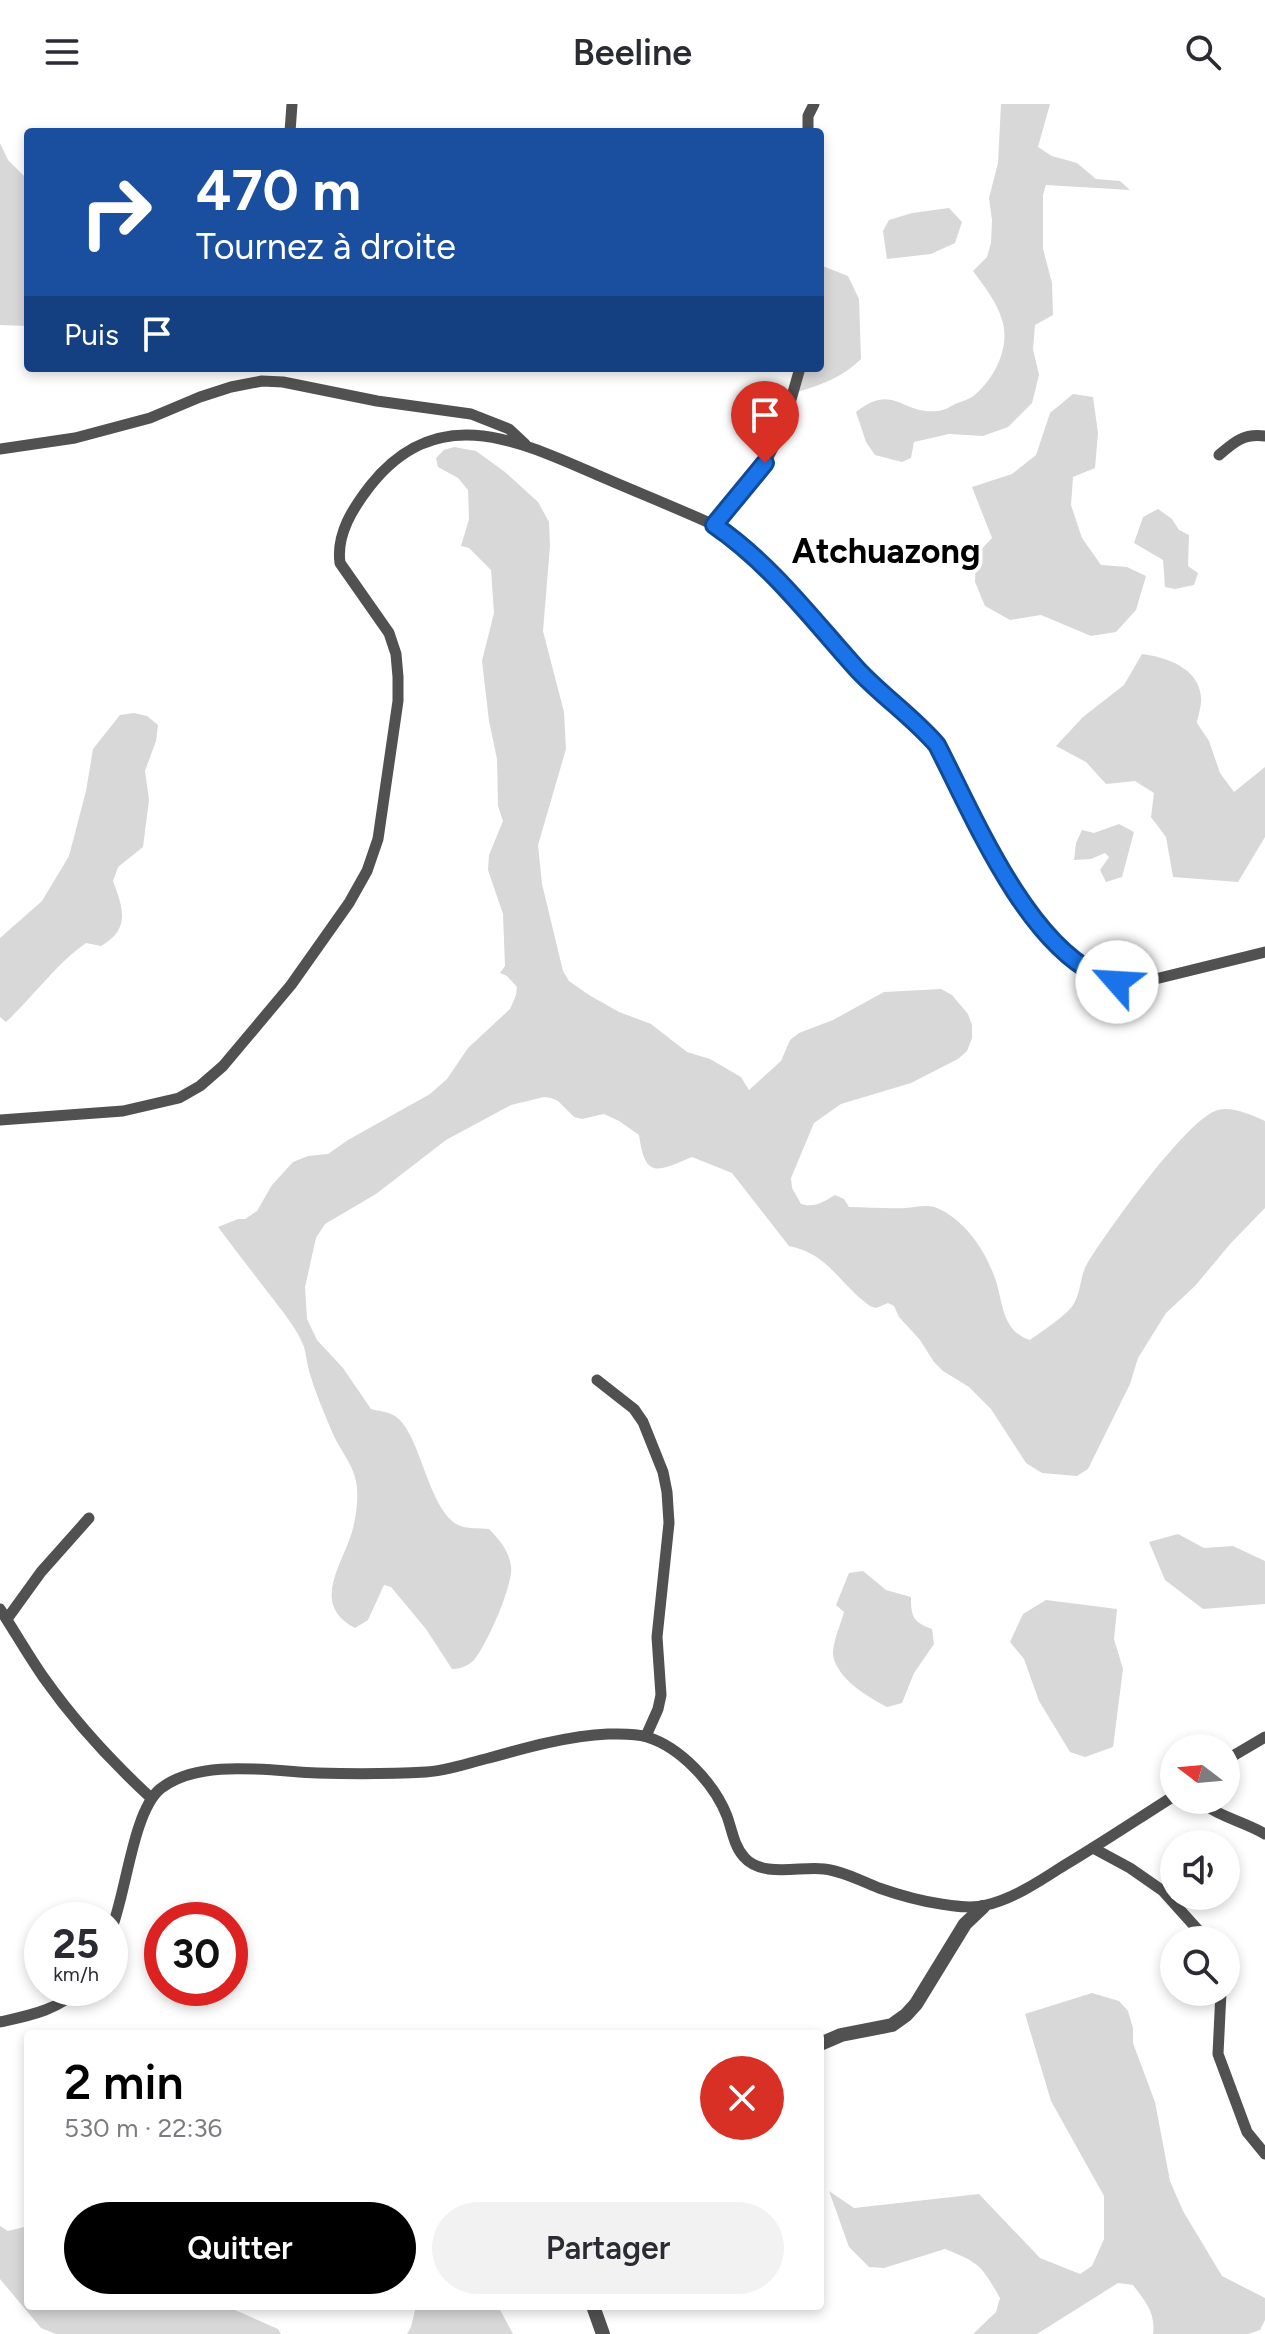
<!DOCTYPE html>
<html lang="fr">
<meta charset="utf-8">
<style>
body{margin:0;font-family:Figtree,sans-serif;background:#f2f2f3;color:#2b2b33;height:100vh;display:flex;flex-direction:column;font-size:30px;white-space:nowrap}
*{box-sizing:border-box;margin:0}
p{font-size:26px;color:#7c7c81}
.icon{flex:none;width:44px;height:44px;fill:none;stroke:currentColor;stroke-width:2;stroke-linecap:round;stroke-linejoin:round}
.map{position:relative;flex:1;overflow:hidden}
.panel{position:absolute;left:24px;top:1926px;width:800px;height:280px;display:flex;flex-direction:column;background:#fff;border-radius:8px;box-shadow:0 4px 12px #0003}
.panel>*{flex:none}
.hud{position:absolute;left:24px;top:24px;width:800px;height:244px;border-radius:8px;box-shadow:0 4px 12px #0003;background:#1a4fa0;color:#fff;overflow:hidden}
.needle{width:52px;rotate:286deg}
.buttons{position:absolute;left:1160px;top:1630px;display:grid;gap:16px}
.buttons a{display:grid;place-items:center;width:80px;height:80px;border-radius:50%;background:#fff;box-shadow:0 4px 12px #0003;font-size:40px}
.speed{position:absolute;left:24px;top:1798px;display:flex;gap:16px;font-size:40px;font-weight:700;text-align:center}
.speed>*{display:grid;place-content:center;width:104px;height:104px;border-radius:50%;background:#fff;box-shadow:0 4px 12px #0003;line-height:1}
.speed small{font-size:20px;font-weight:400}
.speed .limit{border:12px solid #d22;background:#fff;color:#111}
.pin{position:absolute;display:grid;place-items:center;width:68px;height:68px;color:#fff;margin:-82px -34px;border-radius:50% 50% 50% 0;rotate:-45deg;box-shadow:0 0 8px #0007}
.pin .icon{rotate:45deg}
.me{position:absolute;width:88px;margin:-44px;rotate:296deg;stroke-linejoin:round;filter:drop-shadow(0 0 6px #0008)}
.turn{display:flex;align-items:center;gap:28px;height:168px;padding:0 40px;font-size:36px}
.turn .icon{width:104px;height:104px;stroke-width:2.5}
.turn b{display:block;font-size:56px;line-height:68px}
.then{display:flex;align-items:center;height:76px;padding:0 40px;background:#0003;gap:16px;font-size:30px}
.round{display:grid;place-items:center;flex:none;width:84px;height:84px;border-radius:42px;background:#f2f2f3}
.summary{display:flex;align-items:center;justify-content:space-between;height:136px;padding:0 40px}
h1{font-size:48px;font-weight:600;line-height:60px;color:#000}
.button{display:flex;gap:16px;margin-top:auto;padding:16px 40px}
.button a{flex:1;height:92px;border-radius:48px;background:#000;color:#fff;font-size:32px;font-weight:600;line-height:92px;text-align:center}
.button a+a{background:#f2f2f3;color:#2b2b33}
header{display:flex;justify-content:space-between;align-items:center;height:104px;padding:0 40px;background:#fff;font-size:36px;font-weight:600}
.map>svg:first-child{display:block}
.green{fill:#d8d8d8}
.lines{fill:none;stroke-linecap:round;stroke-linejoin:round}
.minor{stroke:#515151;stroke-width:11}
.tertiary{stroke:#515151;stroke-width:14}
.route-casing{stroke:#114b97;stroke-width:20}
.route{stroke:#1a73e8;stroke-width:14}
.labels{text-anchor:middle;stroke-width:8;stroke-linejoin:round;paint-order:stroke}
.quarter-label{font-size:34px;font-weight:bold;fill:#000;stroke:#fff}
</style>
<header><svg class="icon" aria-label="menu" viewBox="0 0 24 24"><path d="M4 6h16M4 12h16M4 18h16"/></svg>Beeline<svg class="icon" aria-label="search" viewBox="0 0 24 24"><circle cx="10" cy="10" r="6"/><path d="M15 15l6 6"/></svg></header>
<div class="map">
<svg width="1265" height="2230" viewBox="0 0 1265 2230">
<rect width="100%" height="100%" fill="#fff"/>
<g class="green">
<path d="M1001,0h49l-12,43 14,9 25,7 19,16 24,2 10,9 -84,-5 -3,10v54l9,34 1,32 -18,10 -2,24 6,26 -7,28 -24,24 -25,9 -34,-2 -35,8 -3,16 -9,4 -27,-7 -9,-13 -10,-30c38,-30 45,3 82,-1 5,0 12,-4 17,-7 5,-2 12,-4 17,-7 22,-17 39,-50 30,-77 -5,-18 -18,-34 -29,-49l14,-14 4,-14 1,-23 -3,-22 9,-35z"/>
<polygon points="0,39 8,56 28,76 28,222 0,221"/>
<polygon points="949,104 962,118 955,139 931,150 887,155 883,127 889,116 912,109"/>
<path d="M820,161l28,11 11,23 2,60c-18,18 -40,26 -64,33l7,-24h16z"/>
<polygon points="1073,290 1093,293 1098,329 1095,364 1073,373 1071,401 1082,434 1101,461 1127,463 1146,472 1136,506 1116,528 1091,532 1041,511 1010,516 985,502 975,478 976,451 992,434 972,383 1012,370 1036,351 1050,309"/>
<path d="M454,343l22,4 29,21 33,30 11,20 1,24 -7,85 21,81 2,37 -28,96 4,39 21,87 6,10 20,14 30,17 32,12 36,28 23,7 31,18 8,13 32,-29 9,-21 9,-7 34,-13 51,-28 57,-3 11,6 16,19 4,11v13l-5,13 -9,8 -47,24 -70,21 -27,19 -23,55 1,10 9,16c14,4 22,-2 34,-9l9,4 5,8c19,0 38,2 57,1 10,-1 21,-4 31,0 26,11 46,39 56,65 11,25 6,57 37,67 10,-7 38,-26 43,-35 8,-12 7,-29 14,-41 18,-30 101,-147 131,-154 14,-4 34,5 47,11v87l-34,35 -36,43 -29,27 -28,45 -8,26 -42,85 -11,7 -35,-3 -16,-10 -35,-54 -22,-22 -26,-16 -9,-9 -14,-22 -21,-23 -5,-11 -6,-3 -12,5 -6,-2c-30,-21 -42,-53 -81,-60l-57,-73 -40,-16c-35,15 -47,22 -53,-22l-20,-14 -15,-7 -22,5 -8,-2 -16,-16 -7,-3 -7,-1 -33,8 -65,35 -70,54 -51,30 -9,14 -11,49 2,32 10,21 26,28 28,41c8,2 18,3 24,7 26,17 32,92 63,109 8,4 22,3 31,4 10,10 20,22 22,37 3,18 -25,80 -37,94 -6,6 -14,9 -22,9l-26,-40 -35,-42 -7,-2 -16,35 -13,8c-42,-22 -17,-57 -5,-90 6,-17 10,-43 5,-61 -4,-15 -16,-29 -22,-43 -9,-21 -18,-42 -24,-63 -2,-8 -3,-17 -5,-24 -7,-19 -22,-36 -34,-52 -17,-22 -35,-45 -52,-68l20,-8h7l12,-8 15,-26 21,-23 15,-6 20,-2 20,-14 82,-46 17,-15 21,-31 42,-39 6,-14 1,-8 -10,-11 -7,-3 5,-7 -2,-52 -15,-44 1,-15 14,-34 -5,-15 -1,-47 -8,-38 -7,-60 12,-48 -3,-43 -22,-22 -8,-2 8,-27 -1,-29 -10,-12 -20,-11 -2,-9 8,-8z"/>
<polygon points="1158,405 1172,415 1179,426 1189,431 1188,462 1198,469 1194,481 1175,485 1165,483 1163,456 1134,439 1143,413"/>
<path d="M1142,550c24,3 57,14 59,43 1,8 -3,18 -4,26l12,18 11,32 14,19 31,-25v70l-27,45 -65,-5 -7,-40 -15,-20 3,-24 -19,-12 -29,3 -20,-22 -30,-16 27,-29 41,-32z"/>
<path d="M134,609l13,3 11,9 -2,16 -11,30 4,29 -6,47 -25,20 -5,14c10,27 18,48 -12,65l-15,-3c-29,20 -53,54 -80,79l-6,-5v-79l42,-37 27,-45 17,-65 7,-42 27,-34z"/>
<polygon points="1119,720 1134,728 1122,773 1106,778 1100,766 1109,753 1105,749 1091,755 1074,756 1076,739 1082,726 1094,729"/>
<polygon points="1178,1430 1204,1444 1233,1442 1265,1457 1265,1500 1203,1505 1165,1476 1149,1438"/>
<path d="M863,1467l23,19 25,7c0,20 2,25 21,32l2,15 -20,29 -12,30 -15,4c-19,-10 -50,-28 -54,-52 -1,-12 8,-31 11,-43l-8,-7 13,-32z"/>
<polygon points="1046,1496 1117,1505 1114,1535 1123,1565 1113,1643 1085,1653 1070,1648 1039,1597 1024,1555 1010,1538 1023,1510"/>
<path d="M1092,1889l27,8 9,10 5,17v15l22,59 15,79 13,30 39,65 43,22v22l-5,10 -12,4h-95c3,-21 -8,-33 -20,-49l-15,-2 -81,51h-64l23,-22 4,-14c-19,-33 -20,-35 -55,-49l-61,19 -15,-1 -20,-20 -20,-56 25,17 125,-14 61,64 40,16 12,-8 12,-27v-43l-53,-95 -26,-87z"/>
<polygon points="0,2122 8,2127 28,2122 28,2202 226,2202 278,2225 281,2230 56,2230 41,2224 0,2175"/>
<polygon points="416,2202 498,2202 513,2230 407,2230 411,2223"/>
</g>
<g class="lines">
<g class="minor">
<polyline points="290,28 292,0"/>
<polyline points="808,28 808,12 814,0"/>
<polyline points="0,345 75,334 150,314 200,293 231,283 262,277 283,278 377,297 471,310 509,325 525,340"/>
<path d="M1219,351c15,-13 25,-22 46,-19"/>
<polyline points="714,421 765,359 782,327 800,264"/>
<path d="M0,1016l123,-9 56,-13 21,-12 23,-20 68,-81 58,-82 18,-32 11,-32 20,-138v-24l-2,-23 -7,-21 -49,-70c-4,-29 13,-55 30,-77 68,-86 149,-45 232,-9 37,16 75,31 112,48 57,39 97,93 143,144 25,27 56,48 80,76 34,66 63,137 114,192 12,13 26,27 42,36 13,7 28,9 42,11l130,-32"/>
<polyline points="597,1276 634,1305 643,1318 663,1368 667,1388 669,1419 657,1533 661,1591 658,1605 646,1632"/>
<path d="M0,1505c15,23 28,46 44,69 31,44 67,83 107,120"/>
<polyline points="7,1515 41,1468 89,1414"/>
<polyline points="1226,1656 1265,1633"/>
<path d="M1200,1696c17,17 44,21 65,34"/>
<polyline points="1093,1744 1130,1764 1163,1787 1207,1836"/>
<path d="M110,1829c16,-36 22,-120 50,-144 39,-31 111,-18 157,-16 36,1 73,1 109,-1 21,-1 42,-9 63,-14 39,-11 79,-22 119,-24 13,0 26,-1 39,3 33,10 67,46 80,79 5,14 7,30 17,41 18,21 56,9 80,12 18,2 38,12 55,19 20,7 41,13 62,16 14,2 31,5 45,1 26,-6 51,-22 74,-37 39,-23 76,-48 114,-72"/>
<polyline points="1221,1888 1218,1950 1247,2028 1265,2050"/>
<path d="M0,1918c27,-6 60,-12 79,-34"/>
</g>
<g class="tertiary">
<polyline points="820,1940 841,1931 892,1921 906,1911 916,1900 965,1820 983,1803"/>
<polyline points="593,2202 603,2230"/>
</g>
</g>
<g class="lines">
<g class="route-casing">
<path id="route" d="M765,359l-51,62c57,39 97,93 143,144 25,27 56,48 80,76 36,70 86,191 157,228 7,4 15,6 23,9"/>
</g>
<use href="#route" class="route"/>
</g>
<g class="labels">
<g class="quarter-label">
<text x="886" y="459">Atchuazong</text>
</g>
</g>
</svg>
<div class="buttons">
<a><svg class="needle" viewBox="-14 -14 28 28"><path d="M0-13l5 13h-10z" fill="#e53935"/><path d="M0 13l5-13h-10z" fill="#7c7c81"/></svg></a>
<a><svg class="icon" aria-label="sound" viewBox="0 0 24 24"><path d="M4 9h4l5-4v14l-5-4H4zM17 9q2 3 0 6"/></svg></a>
<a><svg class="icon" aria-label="search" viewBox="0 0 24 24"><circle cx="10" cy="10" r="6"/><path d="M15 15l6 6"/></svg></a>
</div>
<div class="speed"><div>25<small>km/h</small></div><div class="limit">30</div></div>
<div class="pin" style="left:765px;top:359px;background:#d93025"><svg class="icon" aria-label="arrive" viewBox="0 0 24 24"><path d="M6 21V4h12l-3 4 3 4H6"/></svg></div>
<svg class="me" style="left:1117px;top:878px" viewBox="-20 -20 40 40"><circle r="19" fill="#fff"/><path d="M0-13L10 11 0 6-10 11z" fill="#1a73e8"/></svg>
<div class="hud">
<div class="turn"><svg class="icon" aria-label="right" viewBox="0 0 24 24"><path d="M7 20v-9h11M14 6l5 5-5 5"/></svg><div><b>470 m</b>Tournez à droite</div></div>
<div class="then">Puis<svg class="icon" aria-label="arrive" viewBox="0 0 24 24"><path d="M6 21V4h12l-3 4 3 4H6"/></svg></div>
</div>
<section class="panel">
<div class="summary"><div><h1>2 min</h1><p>530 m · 22:36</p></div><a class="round" style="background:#d93025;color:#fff"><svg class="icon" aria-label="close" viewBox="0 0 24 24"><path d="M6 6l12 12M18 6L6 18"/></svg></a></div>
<div class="button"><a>Quitter</a><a>Partager</a></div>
</section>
</div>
